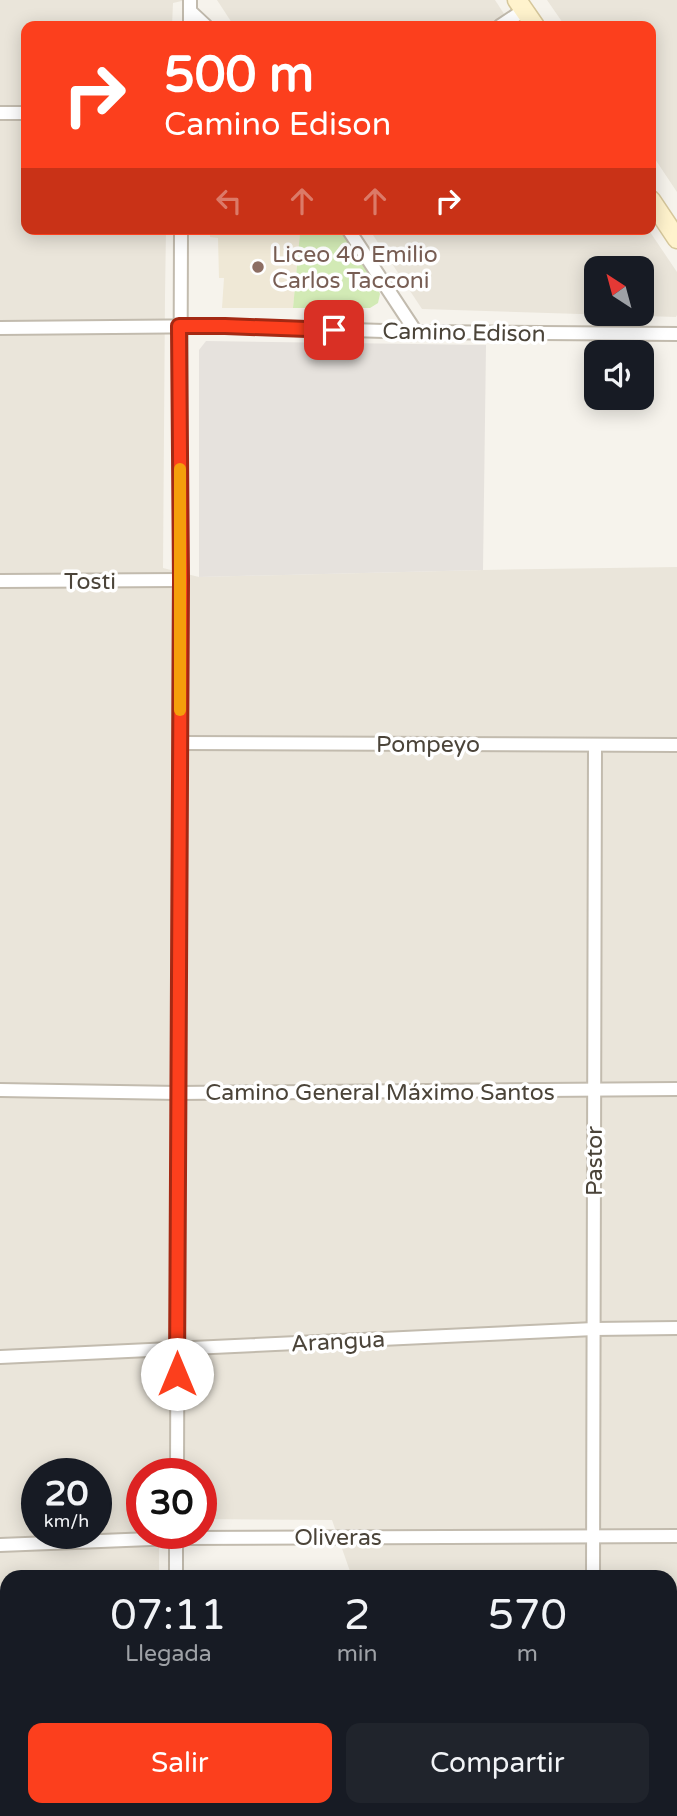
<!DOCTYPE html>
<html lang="es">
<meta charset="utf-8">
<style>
body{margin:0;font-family:"Varela Round",sans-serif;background:#20242c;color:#f1f3f6;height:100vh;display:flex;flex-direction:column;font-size:26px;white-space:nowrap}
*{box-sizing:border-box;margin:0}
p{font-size:23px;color:#9ea1a6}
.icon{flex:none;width:38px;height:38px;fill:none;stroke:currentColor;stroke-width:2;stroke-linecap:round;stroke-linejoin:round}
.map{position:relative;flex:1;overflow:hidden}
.panel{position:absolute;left:0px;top:1570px;width:677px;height:247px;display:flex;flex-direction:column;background:#171b24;border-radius:21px 21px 0 0;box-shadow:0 4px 18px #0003}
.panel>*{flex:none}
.guide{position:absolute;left:21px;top:21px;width:635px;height:214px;border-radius:14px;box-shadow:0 4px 18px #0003;background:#fc3f1d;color:#fff;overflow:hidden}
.needle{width:46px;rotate:324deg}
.fabs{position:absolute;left:584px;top:256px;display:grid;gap:14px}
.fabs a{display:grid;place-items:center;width:70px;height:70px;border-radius:14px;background:#171b24;box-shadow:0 4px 18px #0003;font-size:35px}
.speed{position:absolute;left:21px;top:1458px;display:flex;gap:14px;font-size:35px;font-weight:700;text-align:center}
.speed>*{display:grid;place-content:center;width:91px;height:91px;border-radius:50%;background:#171b24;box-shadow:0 4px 18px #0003;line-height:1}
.speed small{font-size:18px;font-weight:400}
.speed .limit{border:10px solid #d22;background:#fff;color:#111}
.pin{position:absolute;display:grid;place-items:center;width:60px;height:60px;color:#fff;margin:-30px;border-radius:14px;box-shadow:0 4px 10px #0006}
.me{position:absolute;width:77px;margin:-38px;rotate:0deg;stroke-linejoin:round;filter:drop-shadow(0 0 5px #0008)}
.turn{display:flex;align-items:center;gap:24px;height:147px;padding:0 28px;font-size:32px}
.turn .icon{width:91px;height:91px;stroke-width:2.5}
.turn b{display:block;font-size:49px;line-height:60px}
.lanes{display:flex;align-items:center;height:66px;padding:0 28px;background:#0003;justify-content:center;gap:35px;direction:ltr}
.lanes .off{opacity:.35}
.eta{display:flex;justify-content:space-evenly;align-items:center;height:119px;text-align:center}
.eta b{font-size:42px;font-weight:600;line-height:49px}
.button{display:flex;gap:14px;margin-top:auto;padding:14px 28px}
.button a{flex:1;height:80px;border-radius:14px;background:#fc3f1d;color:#fff;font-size:28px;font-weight:600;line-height:80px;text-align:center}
.button a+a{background:#20242c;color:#f1f3f6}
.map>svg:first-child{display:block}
.residential{fill:#eae5da;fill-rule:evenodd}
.industrial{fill:#e6e2dd}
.education{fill:#efe8d6}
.green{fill:#d2eab5}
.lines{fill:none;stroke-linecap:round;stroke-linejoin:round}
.street-casing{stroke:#c2bbae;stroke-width:16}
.secondary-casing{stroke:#d6c79b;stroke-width:21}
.primary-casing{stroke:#e6c16a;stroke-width:23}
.street{stroke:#fff;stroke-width:12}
.secondary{stroke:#fff3cd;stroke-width:18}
.primary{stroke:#ffe39c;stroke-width:19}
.route-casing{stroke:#a42913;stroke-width:18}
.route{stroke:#fc3f1d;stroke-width:12}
.slow{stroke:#f59e0b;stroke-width:12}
.education-dot{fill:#8d6e63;stroke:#fff;stroke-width:2.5}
.labels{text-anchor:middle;stroke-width:7;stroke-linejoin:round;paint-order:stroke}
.education-label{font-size:23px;fill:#785e54;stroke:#fff;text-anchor:start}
.street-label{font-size:23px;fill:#4b4439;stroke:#fff}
</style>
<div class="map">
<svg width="677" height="1816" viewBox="0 0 677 1816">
<rect width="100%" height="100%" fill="#f6f3ec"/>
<g class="residential">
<path d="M0,0h186l-13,3 -1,23h-146v203h140l-1,67 -2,272 36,9 284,-7 194,-3v1233h-7v-223h-318l-20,-57 -131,-1v-45h-59v59h17v44h-152v227h-7zM37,1474h59v59h-59z"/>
<polygon points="217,0 495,0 512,26 234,26"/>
<polygon points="547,0 677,0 677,192 651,153 651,26 565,26"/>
<path d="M369,229h279l29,43v43l-1,2 -254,-8zM597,268h45v45h-45z"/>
</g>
<polygon class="industrial" points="206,341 486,345 483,570 199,577 199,350"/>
<polygon class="education" points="210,229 298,229 300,233 293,308 222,308 224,278 219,278 218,238 210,237"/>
<polygon class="green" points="298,229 339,229 376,284 380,294 378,303 370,308 293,308 300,233"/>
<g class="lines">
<g class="street-casing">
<g id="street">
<polyline points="191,12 206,26"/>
<polyline points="190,26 190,0"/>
<polyline points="500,26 524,10"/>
<polyline points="0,113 26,113"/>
<polyline points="348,229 416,332"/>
<polyline points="0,328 225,326 416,332 677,334"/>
<polyline points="0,581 181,580"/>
<polyline points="180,743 677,745"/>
<polyline points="0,1090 178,1093 677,1089"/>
<polyline points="0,1357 594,1329 677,1328"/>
<polyline points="177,1474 181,229"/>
<polyline points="0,1545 176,1538 677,1536"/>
<polyline points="176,1577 176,1533"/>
<polyline points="593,1577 595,745"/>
<polyline points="176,1816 176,1810"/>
<polyline points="593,1816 593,1810"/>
</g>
</g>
<g class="secondary-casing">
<g id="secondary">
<polyline points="517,0 535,26"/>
<polyline points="651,200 677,239"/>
</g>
</g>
<g class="primary-casing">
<polyline id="primary" points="626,1816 677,1815"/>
</g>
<use href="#street" class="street"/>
<use href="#secondary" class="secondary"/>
<use href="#primary" class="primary"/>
</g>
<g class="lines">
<g class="route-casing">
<polyline id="route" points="177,1374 181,580 179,326 225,326 334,330"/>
</g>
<use href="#route" class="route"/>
<polyline class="slow" points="180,469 180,710"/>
</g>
<circle class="education-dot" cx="258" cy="267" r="7"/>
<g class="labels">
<g class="education-label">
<text x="272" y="262">Liceo 40 Emilio<tspan x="272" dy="26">Carlos Tacconi</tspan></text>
</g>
<g class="street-label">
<text transform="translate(464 332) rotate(1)" y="8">Camino Edison</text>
<text x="90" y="589">Tosti</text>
<text x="428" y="752">Pompeyo</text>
<text x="380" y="1100">Camino General Máximo Santos</text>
<text transform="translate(594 1161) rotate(-90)" y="8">Pastor</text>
<text transform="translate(338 1341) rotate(-3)" y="8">Arangua</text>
<text x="338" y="1545">Oliveras</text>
</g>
</g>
</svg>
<div class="fabs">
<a><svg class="needle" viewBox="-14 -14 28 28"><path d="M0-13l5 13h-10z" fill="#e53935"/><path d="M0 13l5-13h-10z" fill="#9ea1a6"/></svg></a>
<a><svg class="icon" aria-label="sound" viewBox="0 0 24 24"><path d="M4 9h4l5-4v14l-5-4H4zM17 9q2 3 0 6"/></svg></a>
</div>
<div class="speed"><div>20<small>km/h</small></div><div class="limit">30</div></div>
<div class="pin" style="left:334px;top:330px;background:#d93025"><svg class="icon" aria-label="arrive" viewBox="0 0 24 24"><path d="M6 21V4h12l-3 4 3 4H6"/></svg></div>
<svg class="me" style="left:177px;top:1374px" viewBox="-20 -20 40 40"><circle r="19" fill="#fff"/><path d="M0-13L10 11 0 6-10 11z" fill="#fc3f1d"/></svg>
<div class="guide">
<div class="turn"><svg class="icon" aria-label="right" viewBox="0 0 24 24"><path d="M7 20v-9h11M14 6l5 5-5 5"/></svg><div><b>500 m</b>Camino Edison</div></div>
<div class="lanes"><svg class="icon off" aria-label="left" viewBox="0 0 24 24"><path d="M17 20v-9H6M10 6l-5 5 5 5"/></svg><svg class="icon off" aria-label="ahead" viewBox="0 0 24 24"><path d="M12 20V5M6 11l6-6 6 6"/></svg><svg class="icon off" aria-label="ahead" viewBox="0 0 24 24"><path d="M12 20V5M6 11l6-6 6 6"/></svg><svg class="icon" aria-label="right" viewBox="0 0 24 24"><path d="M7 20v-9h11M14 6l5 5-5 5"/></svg></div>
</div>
<section class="panel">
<div class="eta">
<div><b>07:11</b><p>Llegada</p></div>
<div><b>2</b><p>min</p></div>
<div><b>570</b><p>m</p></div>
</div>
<div class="button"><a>Salir</a><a>Compartir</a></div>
</section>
</div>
